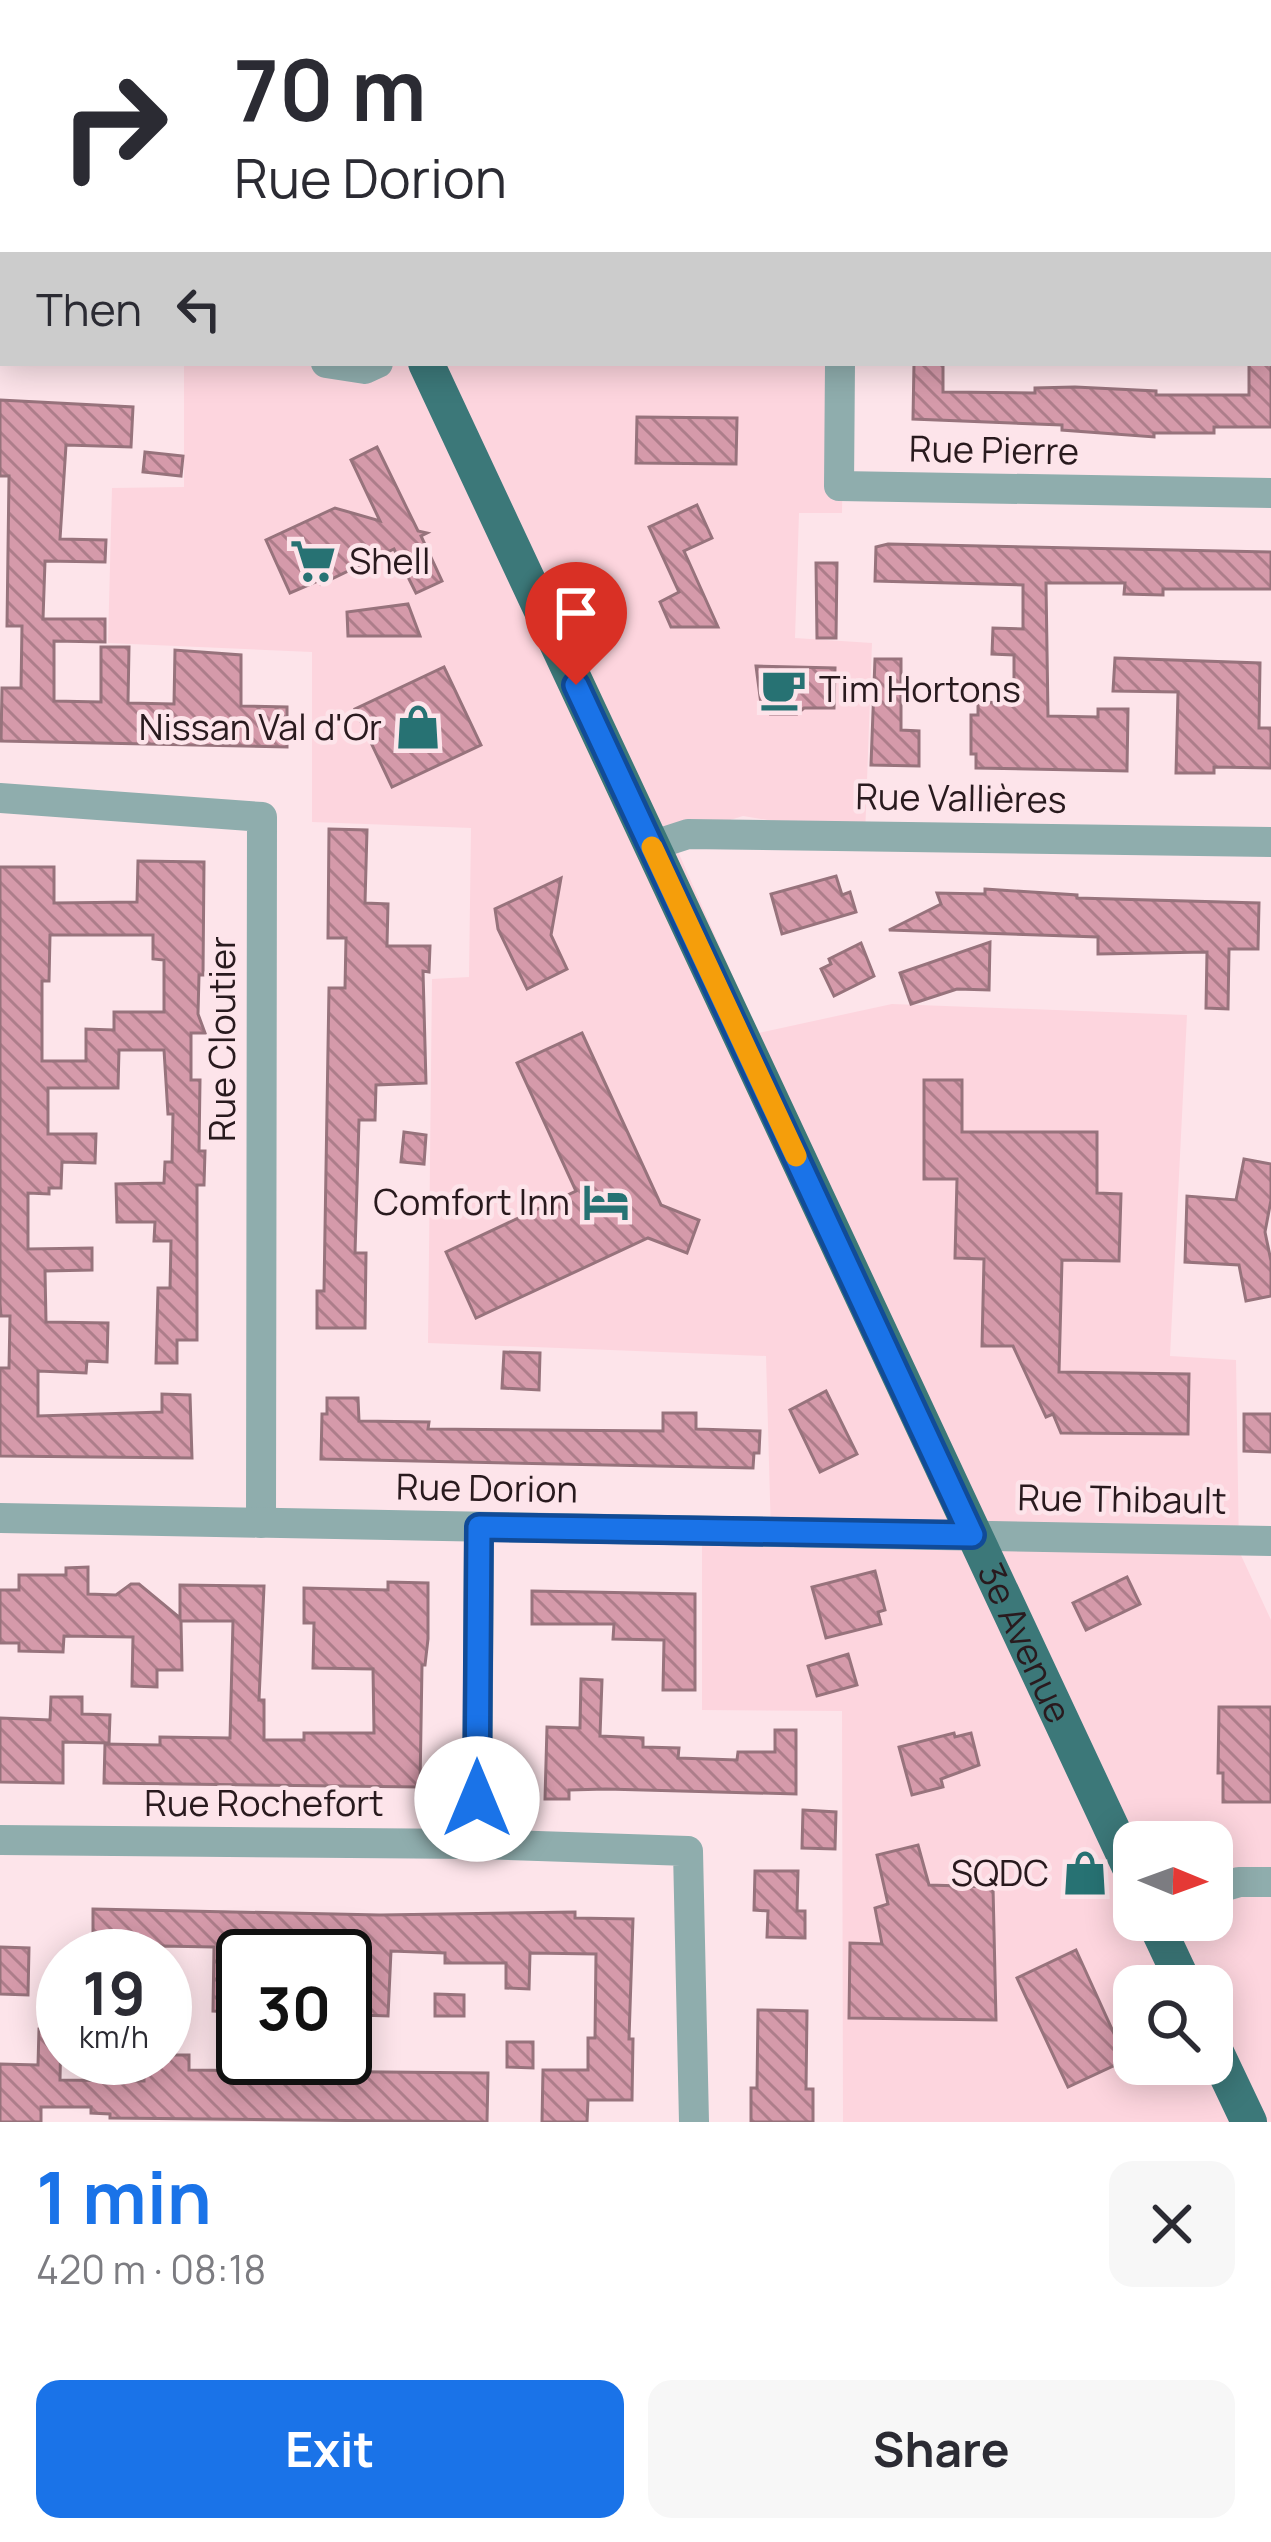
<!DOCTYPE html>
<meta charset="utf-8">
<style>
body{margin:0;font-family:Manrope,sans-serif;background:#f7f7f7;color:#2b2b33;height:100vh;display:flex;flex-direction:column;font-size:45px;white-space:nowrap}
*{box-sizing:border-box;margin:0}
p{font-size:39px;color:#7c7c81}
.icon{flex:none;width:66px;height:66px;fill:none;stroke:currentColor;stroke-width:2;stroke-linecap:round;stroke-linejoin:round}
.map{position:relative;height:2122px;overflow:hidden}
.panel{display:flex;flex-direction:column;background:#fff;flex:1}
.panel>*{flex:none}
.banner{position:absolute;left:0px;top:0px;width:1272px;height:366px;box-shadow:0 6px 30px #0003;background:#fff;color:#2b2b33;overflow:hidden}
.needle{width:78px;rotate:91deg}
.controls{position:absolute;left:1113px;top:1821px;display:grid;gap:24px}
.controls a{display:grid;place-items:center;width:120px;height:120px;border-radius:24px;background:#fff;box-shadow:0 6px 30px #0003;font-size:60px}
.speed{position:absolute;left:36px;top:1929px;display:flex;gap:24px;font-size:60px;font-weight:700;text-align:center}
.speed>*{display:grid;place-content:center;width:156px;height:156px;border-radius:50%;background:#fff;box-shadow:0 6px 30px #0003;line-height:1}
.speed small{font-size:30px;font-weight:400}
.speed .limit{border:6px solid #111;border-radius:18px;background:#fff;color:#111}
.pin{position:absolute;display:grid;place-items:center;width:102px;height:102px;color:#fff;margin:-123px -51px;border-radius:50% 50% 50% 0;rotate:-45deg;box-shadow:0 0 12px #0007}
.pin .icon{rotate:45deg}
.me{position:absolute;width:132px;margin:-66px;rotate:0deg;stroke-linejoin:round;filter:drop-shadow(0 0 9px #0008)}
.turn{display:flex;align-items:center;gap:42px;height:252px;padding:0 36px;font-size:54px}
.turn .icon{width:156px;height:156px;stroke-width:2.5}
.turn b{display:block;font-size:84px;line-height:102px}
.then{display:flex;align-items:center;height:114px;padding:0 36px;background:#0003;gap:24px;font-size:45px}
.round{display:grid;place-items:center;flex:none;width:126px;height:126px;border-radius:24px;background:#f7f7f7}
.summary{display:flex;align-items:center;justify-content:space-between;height:204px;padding:0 36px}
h1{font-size:72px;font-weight:700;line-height:90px;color:#1a73e8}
.cta{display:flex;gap:24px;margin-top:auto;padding:24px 36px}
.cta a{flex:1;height:138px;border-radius:24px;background:#1a73e8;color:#fff;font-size:48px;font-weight:700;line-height:138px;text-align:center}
.cta a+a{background:#f7f7f7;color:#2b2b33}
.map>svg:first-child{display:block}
.built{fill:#fdd5de;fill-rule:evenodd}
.building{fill:url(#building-back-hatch);stroke:#97737c;stroke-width:3;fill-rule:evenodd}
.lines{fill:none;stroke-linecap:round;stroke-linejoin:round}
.minor{stroke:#8fadad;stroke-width:30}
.major{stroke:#3c7879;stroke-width:36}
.route-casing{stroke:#114b97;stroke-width:30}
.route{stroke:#1a73e8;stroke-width:21}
.slow{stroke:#f59e0b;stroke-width:21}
.labels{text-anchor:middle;stroke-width:9;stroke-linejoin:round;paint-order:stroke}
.street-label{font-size:36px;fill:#291a1e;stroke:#fde4ea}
.poi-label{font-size:36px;fill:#291a1e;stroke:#fde4ea;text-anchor:end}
</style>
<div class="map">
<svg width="1271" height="2122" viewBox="0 0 1271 2122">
<defs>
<pattern id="building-back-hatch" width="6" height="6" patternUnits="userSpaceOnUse" patternTransform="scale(3)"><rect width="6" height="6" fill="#d59aaa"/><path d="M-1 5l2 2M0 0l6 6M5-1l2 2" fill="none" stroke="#ad7d8a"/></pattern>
</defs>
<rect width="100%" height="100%" fill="#fde4ea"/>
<g class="built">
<polygon points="0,0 505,0 3,3 3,305"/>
<path d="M184,363h660l-2,150h-43l-4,125 77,5 -7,193 -122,-20 -71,22 86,195 134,-29 295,11 -17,341 66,4 3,191 32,69v502h-428l-1,-411 -140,-1v-177l69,1 -5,-178 -338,-13 4,-364 37,-2 2,-149 -159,-6v-170l-204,-9 4,-155 72,-1zM1134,1842h78v78h-78zM1134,1986h78v78h-78z"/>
</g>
<g class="building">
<polygon points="914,363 943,363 943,392 1035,393 1035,388 1075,387 1156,391 1156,395 1249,395 1249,363 1271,363 1271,427 1214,427 1214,433 1154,433 1154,437 1062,430 1062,425 913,419"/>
<polygon points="0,400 133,407 131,447 66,445 60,539 106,540 105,562 45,561 43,619 105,619 105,642 54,641 54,701 101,702 101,647 129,647 128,703 174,704 175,650 241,655 241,706 287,707 287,747 1,741 2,688 21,688 22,626 7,626 9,476 0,476"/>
<polygon points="637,417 737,418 736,464 636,463"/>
<polygon points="377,447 418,531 427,533 421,536 442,581 416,593 394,549 321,584 320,580 290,593 266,540 335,508 380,521 351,460"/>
<polygon points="145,452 183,456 181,476 143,472"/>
<polygon points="697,505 712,538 684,551 718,627 671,627 660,602 679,592 649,527"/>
<polygon points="888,544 1271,552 1271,589 1163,589 1163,595 1124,594 1125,583 1046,583 1048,716 1098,717 1098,709 1128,709 1127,771 976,768 976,754 971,754 971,715 978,715 978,702 1014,703 1014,655 992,654 993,628 1023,629 1023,585 875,581 876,547"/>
<polygon points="816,563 837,563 836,638 817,638"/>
<polygon points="408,604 420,636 348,636 347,612"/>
<polygon points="1115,658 1260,663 1259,728 1271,728 1271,768 1214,767 1214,773 1176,773 1178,692 1113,691"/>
<polygon points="875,659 901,659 901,730 919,731 919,766 871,765"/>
<polygon points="756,666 835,668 834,708 804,708 797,714 770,714 761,704"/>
<polygon points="444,667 481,745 392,787 355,709"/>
<polygon points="329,829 367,830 365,903 388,904 387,946 430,946 429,972 423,971 426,1083 376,1085 375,1120 359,1120 355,1253 366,1253 365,1328 317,1328 317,1291 324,1291 329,988 345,988 346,938 328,938"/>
<path d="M138,861l66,1 -1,113h-4l-1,39 7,19h-14v47h9l-1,71h6l-1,34h-7v155h-20v23h-21l2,-75h12l1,-47h-17l1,-19h-38l-1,-38 48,-1 1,-21h7l1,-48h-5l-4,-64h-45l-1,38h-70v46h48l-1,29 -33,-1 -1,26h-12v6l-21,-1v56l64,-1v22l-47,1 1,51 62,1 -1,39 -20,-1 -1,12 -48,-2v45l124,-4v-18l28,1 2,63 -192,-2v-88h9l1,-52h-9l-1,-13v-436h54v36l83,-1zM50,935h103v24l11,1v52h-50v18l-28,-1v32h-44v-80h7z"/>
<polygon points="836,876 842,895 850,892 856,912 782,934 771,894"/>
<polygon points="561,878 551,935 567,969 527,989 498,929 495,909"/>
<polygon points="985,889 1077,895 1077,898 1259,903 1258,949 1229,949 1228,1009 1206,1008 1207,952 1098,954 1098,937 889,930 941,904 937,893 985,894"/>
<polygon points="990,942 989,990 957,989 911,1004 900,973"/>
<polygon points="861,943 874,976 834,996 821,969 831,964 829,959"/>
<polygon points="582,1033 661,1205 699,1220 687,1253 648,1238 476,1318 446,1252 576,1191 517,1063"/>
<polygon points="924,1080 962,1080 962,1132 1097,1132 1097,1193 1121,1194 1119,1261 1062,1260 1059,1372 1189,1374 1188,1434 1061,1433 1053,1414 1046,1417 1013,1346 982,1346 984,1259 955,1258 957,1179 924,1179"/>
<polygon points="404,1132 426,1135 424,1164 401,1162"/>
<polygon points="1244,1159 1271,1164 1271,1200 1265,1232 1271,1261 1271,1296 1246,1301 1239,1265 1185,1262 1187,1196 1236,1200"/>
<polygon points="504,1352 540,1353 539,1390 502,1388"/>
<polygon points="826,1391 857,1454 820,1472 790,1410"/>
<polygon points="327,1398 358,1398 359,1421 429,1422 428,1429 663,1431 663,1413 696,1413 696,1429 760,1431 759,1453 754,1453 753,1468 321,1459 322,1414 327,1414"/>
<polygon points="1244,1414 1271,1414 1271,1452 1244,1451"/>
<polygon points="88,1567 88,1594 116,1595 131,1584 139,1584 180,1618 180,1585 264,1586 259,1700 264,1700 264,1740 304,1740 304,1733 374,1733 373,1669 313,1668 314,1623 304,1623 304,1588 388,1590 388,1582 428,1583 428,1639 425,1665 422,1665 420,1787 104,1783 105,1744 160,1745 160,1737 230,1738 233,1621 181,1621 182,1670 157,1670 157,1687 132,1686 133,1637 64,1636 63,1652 19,1651 19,1643 0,1643 0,1590 19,1590 19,1575 66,1575 66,1568"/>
<polygon points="875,1571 885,1610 878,1612 881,1624 826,1638 812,1587"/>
<polygon points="1127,1577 1140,1604 1086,1630 1073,1603"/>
<polygon points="532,1591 695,1594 695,1690 663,1690 664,1640 613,1639 614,1624 532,1624"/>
<polygon points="848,1654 857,1685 817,1696 808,1666"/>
<polygon points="581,1679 602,1680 600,1736 643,1738 643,1747 679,1748 678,1758 737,1760 738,1752 775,1752 775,1730 796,1730 796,1794 606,1789 569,1790 569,1799 545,1799 547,1727 580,1728"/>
<polygon points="51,1697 82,1697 82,1714 110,1715 109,1743 63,1742 63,1783 0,1782 0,1718 50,1720"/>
<polygon points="1219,1707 1271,1707 1271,1802 1223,1802 1223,1773 1218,1773"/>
<polygon points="954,1733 955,1737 971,1733 979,1765 941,1779 943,1787 912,1795 899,1747"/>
<polygon points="803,1810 836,1812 835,1849 802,1848"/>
<polygon points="918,1845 929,1885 993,1887 996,2020 849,2018 850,1943 882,1944 875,1908 888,1904 877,1855"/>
<polygon points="755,1871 798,1871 797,1911 805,1911 805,1938 767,1937 768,1911 754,1910"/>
<polygon points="93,1909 380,1915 575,1912 575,1918 633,1919 629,2039 633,2039 632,2100 588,2100 587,2122 542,2122 543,2070 588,2070 588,2038 595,2038 596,1954 530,1953 529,1989 506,1988 506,1963 445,1963 445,1953 391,1951 388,2016 360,2015 362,1960 345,1960 345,1956 243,1956 237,1959 236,2012 213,2011 214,1947 161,1946 161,1956 93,1956"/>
<polygon points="0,1947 29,1948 28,1995 0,1994"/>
<polygon points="1076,1950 1126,2060 1068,2087 1017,1978"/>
<polygon points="435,1994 464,1995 464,2016 435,2016"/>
<polygon points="758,2010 807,2011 806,2089 813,2089 813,2122 751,2122 751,2088 757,2088"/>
<polygon points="39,2029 61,2029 60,2080 144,2081 144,2058 165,2058 165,2055 189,2055 189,2070 488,2073 487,2122 110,2118 110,2114 91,2113 91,2107 41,2107 41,2122 0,2122 0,2064 38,2065"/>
<polygon points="507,2042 533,2042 533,2068 507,2067"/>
</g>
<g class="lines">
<g class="minor">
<polyline points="1269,138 1271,138"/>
<polyline points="0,316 3,317"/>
<polyline points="326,363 365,369 378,363"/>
<polyline points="840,363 839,486 1271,493"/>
<polyline points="0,798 262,817 261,1523"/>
<polyline points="651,846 688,834 1271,842"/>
<polyline points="0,1518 1271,1541"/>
<polyline points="0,1840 477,1844 688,1851 694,2122"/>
<polyline points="477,1844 479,1527"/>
<polyline points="1212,1890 1239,1882 1271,1882"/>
</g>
<g class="major">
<polyline points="258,0 259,3"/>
<path id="s1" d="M426,363l708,1513"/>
<polyline points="1154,1920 1185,1986"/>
<polyline points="1212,2044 1249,2122"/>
</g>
</g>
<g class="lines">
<g class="route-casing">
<polyline id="route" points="477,1799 479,1527 972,1535 576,685"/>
</g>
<use href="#route" class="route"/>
<polyline class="slow" points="652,847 796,1156"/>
</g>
<defs>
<g id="supermarket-bare" transform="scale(3.6)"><path d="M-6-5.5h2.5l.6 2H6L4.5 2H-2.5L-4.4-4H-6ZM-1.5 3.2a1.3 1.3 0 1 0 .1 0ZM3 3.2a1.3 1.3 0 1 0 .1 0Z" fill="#277273" stroke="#fde4ea" stroke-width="2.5" paint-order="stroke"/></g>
<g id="cafe-bare" transform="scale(3.6)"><path d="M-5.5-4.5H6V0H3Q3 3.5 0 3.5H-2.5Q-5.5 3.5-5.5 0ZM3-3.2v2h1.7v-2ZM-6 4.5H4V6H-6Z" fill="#277273" stroke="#fde4ea" stroke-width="2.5" paint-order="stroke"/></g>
<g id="shop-bare" transform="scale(3.6)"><path d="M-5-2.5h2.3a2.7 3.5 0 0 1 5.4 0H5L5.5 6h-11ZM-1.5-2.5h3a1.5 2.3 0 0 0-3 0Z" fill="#277273" stroke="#fde4ea" stroke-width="2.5" paint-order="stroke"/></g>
<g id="hotel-bare" transform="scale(3.6)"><path d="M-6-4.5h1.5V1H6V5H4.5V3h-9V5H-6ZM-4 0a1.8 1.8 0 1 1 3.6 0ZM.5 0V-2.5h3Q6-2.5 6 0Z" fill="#277273" stroke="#fde4ea" stroke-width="2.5" paint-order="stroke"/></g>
</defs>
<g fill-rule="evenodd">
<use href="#supermarket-bare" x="313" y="561"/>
<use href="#cafe-bare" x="783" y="689"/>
<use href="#shop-bare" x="418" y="727"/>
<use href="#hotel-bare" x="606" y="1202"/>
<use href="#shop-bare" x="1085" y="1873"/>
</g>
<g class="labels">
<g class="street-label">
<text transform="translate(994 450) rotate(1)" y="13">Rue Pierre</text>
<text transform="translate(961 798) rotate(1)" y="13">Rue Vallières</text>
<text transform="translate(222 1039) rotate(-90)" y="13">Rue Cloutier</text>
<text transform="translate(487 1488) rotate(1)" y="13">Rue Dorion</text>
<text transform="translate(1122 1499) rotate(1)" y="13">Rue Thibault</text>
<text dy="13" stroke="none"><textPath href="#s1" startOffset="1413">3e Avenue</textPath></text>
<text x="264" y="1816">Rue Rochefort</text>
</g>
<g class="poi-label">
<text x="349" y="574" text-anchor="start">Shell</text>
<text x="819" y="702" text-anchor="start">Tim Hortons</text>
<text x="382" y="740">Nissan Val d'Or</text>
<text x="570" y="1215">Comfort Inn</text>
<text x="1049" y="1886">SQDC</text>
</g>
</g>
</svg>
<div class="controls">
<a><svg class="needle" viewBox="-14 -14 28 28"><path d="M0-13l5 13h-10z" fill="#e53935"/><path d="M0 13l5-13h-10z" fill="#7c7c81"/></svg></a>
<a><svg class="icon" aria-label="search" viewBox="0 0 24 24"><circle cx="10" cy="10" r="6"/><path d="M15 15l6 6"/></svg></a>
</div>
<div class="speed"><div>19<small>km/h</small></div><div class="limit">30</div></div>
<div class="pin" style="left:576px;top:685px;background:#d93025"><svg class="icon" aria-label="arrive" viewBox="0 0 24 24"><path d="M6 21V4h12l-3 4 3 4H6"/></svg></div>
<svg class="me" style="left:477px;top:1799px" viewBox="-20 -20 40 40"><circle r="19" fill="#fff"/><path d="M0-13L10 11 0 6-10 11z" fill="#1a73e8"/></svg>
<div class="banner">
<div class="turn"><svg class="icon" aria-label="right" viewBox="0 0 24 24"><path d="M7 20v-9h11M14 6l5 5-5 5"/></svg><div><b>70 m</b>Rue Dorion</div></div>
<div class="then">Then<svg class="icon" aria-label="left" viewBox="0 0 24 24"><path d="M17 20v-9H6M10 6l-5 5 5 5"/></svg></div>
</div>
</div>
<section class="panel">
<div class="summary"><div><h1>1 min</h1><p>420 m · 08:18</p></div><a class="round"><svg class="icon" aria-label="close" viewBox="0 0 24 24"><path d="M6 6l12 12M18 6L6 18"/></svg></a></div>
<div class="cta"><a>Exit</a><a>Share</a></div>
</section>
